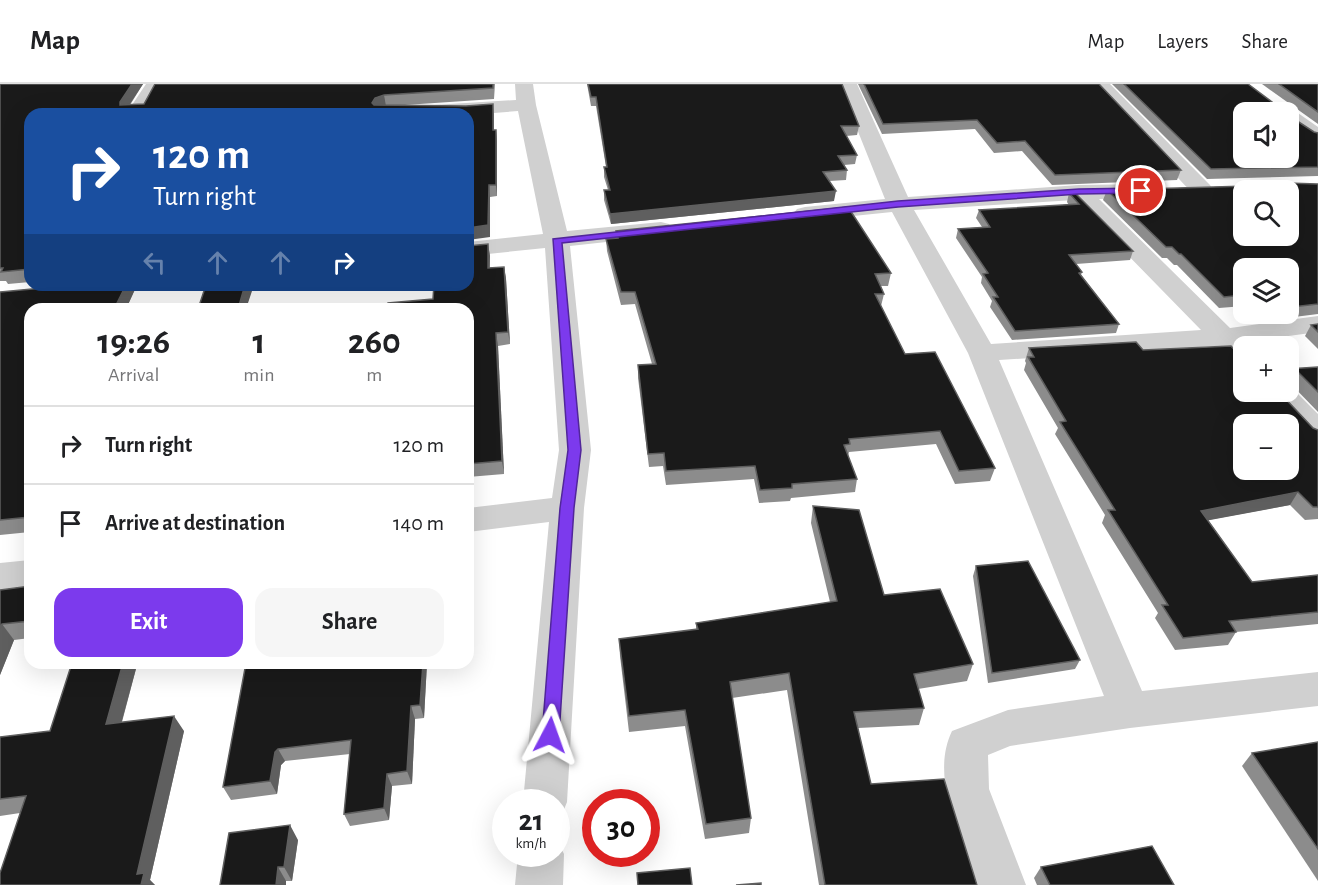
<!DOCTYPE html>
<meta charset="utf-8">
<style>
body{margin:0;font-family:"Alegreya Sans",sans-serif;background:#f6f6f6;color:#202124;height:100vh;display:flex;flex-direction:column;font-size:22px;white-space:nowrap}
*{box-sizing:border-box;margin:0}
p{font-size:20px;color:#757577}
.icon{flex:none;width:33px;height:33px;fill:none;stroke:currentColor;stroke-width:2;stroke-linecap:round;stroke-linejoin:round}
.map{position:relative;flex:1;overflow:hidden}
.details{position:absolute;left:24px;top:219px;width:450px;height:366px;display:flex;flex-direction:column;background:#fff;border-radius:18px;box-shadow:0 6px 24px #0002}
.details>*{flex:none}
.top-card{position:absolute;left:24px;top:24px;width:450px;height:183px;border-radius:18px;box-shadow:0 6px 24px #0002;background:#1a4fa0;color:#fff;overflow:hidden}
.controls{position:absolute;left:1233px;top:18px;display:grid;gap:12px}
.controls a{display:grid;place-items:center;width:66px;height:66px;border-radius:12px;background:#fff;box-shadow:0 6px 24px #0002;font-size:30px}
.speed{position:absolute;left:492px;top:705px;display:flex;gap:12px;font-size:30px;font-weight:700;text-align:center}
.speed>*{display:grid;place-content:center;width:78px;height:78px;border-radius:50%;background:#fff;box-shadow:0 6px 24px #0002;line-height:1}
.speed small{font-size:15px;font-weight:400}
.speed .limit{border:9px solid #d22;background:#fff;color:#111}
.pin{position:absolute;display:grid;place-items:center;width:51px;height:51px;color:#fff;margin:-26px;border:3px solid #fff;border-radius:50%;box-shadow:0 2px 6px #0007}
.me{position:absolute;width:66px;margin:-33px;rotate:4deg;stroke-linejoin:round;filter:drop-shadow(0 0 4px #0008)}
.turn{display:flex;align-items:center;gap:21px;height:126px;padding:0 30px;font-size:27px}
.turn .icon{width:78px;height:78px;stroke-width:2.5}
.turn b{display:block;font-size:42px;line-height:51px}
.lanes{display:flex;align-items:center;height:57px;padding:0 30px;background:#0003;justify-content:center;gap:30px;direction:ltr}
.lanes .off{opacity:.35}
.eta{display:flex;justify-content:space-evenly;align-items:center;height:102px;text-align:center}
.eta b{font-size:36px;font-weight:700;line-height:42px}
.cta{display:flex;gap:12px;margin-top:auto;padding:12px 30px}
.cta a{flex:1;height:69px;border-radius:18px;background:#7c3aed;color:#fff;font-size:24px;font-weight:700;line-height:69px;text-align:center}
.cta a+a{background:#f6f6f6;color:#202124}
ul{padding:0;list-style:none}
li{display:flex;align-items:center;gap:18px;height:78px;padding:0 30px;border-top:2px solid #e0e0e0}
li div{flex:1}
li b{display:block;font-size:22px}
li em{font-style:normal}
header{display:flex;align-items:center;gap:36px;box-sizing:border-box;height:84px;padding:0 30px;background:#fff;border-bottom:2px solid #e0e0e0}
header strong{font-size:28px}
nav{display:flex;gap:33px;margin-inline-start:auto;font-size:21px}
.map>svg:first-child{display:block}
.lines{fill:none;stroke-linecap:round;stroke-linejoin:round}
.minor{fill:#d0d0d0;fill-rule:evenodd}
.wall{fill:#8c8c8c}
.shaded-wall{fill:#5f5f5f}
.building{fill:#1a1a1a;stroke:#5f5f5f;stroke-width:1.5;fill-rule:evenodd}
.route{fill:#7c3aed;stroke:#51269a;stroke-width:1.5}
</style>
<header>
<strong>Map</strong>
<nav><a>Map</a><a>Layers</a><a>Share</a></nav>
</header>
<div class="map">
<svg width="1318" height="801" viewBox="0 0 1318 801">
<rect width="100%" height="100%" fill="#fff"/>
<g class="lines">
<g class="minor">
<polygon points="146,0 164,0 146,30 126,30"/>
<polygon points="515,0 533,0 536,21 567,147 661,138 669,140 673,145 669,150 661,152 570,162 591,366 584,424 567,718 561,733 556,734 556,718 523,718 549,438 468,448 468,424 552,414 559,366 545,164 468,172 468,158 543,150 518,27 468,31 376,30 379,26 386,24 516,16"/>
<path d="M839,0h18l51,113 171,-12 72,-1 8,2 3,5 -3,5 -8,2 -52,1 131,129 88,-12v16l-74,10 5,4h-5v20l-10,-2 -18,-18 -217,14 143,331 176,-19v34l-188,22 -120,18 -22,9 1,34 37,96h-48c-16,-47 -49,-106 -26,-154l56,-21 96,-14 -136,-343 -76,-141 -87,9 -8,-2 -4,-5 4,-5 8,-2 80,-8zM1074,116l127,130 -210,14 -77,-134z"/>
<polygon points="1090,0 1110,0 1210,101 1213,106 1210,111 1202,113 1194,111"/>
<polygon points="1288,25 1295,27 1318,43 1318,58 1311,56 1288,41 1288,28 1280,28"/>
<polygon points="1289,301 1318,330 1318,358 1307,355 1263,308 1288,308"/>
<polygon points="30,476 30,504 0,507 0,479"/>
<polygon points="556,754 564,770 563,801 515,801 518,770 556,770"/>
</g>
</g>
<g class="wall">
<polygon points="0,0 143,0 130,21 495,0 494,15 390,22 494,31 494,46 496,46 497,57 497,112 490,113 490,153 468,30 30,30 30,198 8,200 6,197 0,197"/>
<polygon points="587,0 842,0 859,42 857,51 846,52 857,71 855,80 844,81 847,86 846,96 829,97 834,117 611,140 604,116 604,106 608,106 604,93 604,83 606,83 596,22 591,22"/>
<polygon points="858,0 1099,0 1181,86 1177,96 1052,101 1022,67 994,69 975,45 882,50"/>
<polygon points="1112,0 1248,0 1291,33 1314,48 1318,49 1318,92 1207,95"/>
<polygon points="1262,0 1318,0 1318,40"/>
<polygon points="1318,100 1318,230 1286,234 1282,230 1288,230 1288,184 1244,184 1244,222 1219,224 1177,181 1174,181 1167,174 1162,174 1103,116 1107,106"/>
<polygon points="1069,109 1133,167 1130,176 1076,180 1082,188 1081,191 1119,240 1116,249 1012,256 990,223 992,217 981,199 982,193 956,154 958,145 982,143 976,134 979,126 1069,121 1067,118"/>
<polygon points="616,147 891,189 888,202 881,202 884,210 881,222 905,270 995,384 990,397 955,400 936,360 849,368 848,372 857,395 855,408 791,414 790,417 759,419 754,395 666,401 663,382 649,383 638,294 638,281 652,280 635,220 621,221 607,167 606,155 616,154"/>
<polygon points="488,160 490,172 490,184 504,183 506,195 510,260 498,262 504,390 468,393 468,225 433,215 468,201"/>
<polygon points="75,201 137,201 126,225 30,225 30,448 0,451 0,208"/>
<polygon points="1318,240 1318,265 1305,252 1311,241"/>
<polygon points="1029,264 1143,266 1244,308 1313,344 1318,346 1318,435 1305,436 1290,421 1208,436 1252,498 1318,491 1318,540 1236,548 1228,561 1175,566 1155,534 1158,529 1102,439 1105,431 1055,350 1058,344 1024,286 1026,279 1025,277"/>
<polygon points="1318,283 1318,328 1290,299 1288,301 1288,285"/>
<polygon points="813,422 884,511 973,580 967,597 918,605 924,624 919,641 858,644 871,700 977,801 819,801 787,606 732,614 751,734 749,749 705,755 685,642 629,648 620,572 619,555 696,546 696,539 830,518 811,439"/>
<polygon points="976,482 1080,576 1075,585 988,599 973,492"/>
<polygon points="30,502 30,554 14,556 0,591 0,506"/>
<polygon points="72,579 155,579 137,581 122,638 184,647 150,796 155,801 0,801 20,729 0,732 0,653 50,647"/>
<polygon points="246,579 427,579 424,634 415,635 412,700 392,702 389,736 350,742 344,730 350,670 285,677 281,681 277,710 231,716 223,703"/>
<polygon points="1318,658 1318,797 1242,682 1252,669"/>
<polygon points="298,756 292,797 286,797 286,801 220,801"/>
<polygon points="1041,783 1174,801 1037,801 1034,794"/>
</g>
<g class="shaded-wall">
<polygon points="132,0 143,0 124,29 120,18"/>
<polygon points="384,11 386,22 377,25 372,19 375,14"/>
<polygon points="493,20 494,31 494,58 493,46"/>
<polygon points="496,46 497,57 497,112 496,101"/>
<polygon points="489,101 490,113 490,153 468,156 468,144"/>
<polygon points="836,107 834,117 611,140 610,130"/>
<polygon points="488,160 490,172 489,196 488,184"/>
<polygon points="504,183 506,195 510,260 508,248"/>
<polygon points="126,201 137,201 126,225 114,225"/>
<polygon points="245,201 254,201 246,225 238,225"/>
<polygon points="496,249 498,262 504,390 502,377"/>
<polygon points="1298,408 1290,421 1194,439 1201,427"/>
<polygon points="2,540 14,556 0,591 0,544"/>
<polygon points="123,579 135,579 137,581 117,655 106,640"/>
<polygon points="423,579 427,579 424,634 420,621"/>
<polygon points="411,622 415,635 412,700 407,687"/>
<polygon points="174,632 184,647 150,796 155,801 141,801 137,790"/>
<polygon points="278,665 285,677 281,681 277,710 270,697 275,668"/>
<polygon points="387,690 392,702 389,736 384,724"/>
<polygon points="290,741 298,756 292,797 284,783"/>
<polygon points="278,783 286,797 286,801 276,801"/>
</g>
<g class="building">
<polygon points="0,0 132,0 120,18 120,21 144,20 155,0 493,0 493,4 384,11 375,14 372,19 374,21 466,22 493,20 493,46 496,46 496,101 489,101 488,141 468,144 468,30 30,30 30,185 1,188 3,184 0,184"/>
<polygon points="588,0 842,0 859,42 841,42 857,71 838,72 847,86 823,88 836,107 610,130 604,106 610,106 604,83 607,83 596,13 591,13"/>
<polygon points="864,0 1099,0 1181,86 1055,91 1025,57 997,59 977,36 883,40"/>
<path d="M1124,0h124l28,21h14l1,12 23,15 4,1v34l-107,2zM1244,28h44v46h-44z"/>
<polygon points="1279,0 1318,0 1318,28"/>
<path d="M1251,98l67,2v120l-26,3 -4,-3v-36h-44v27l-20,2 -43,-43h-2l-7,-7h-6l-59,-57 142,-4zM1244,106h44v46h-44z"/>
<polygon points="1069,109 1075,109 1133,167 1069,171 1082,188 1079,189 1119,240 1015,247 993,213 998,213 983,190 988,189 958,145 990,143 979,126 1079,120"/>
<polygon points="848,123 891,189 875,190 884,210 875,210 905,270 935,268 995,384 959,387 940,347 849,355 850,360 844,361 857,395 792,400 792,404 760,406 755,382 666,387 664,369 648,370 638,281 656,280 635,208 621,208 606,155 618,154 616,147"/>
<polygon points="488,160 488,184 504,183 508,248 496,249 502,377 468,380 468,225 387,225 388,219 433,215 434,201 468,201 468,162"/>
<polygon points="75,201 126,201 114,225 30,225 30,433 0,436 0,208"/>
<polygon points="206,201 245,201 238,225 198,225"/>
<polygon points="1318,240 1318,248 1311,241"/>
<path d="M1136,258l7,8 88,-4 13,14v32h35l34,36 5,2v77h-5l-15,-15 -97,19 51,71 66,-7v37l-89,9 7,11 -53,6 -21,-33h6l-60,-95h7l-55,-88 6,-1 -38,-64h6l-5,-9zM1244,340h44v46h-44z"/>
<polygon points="1318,283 1318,308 1296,286 1293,293 1288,293 1288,285"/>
<polygon points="813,422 859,426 884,511 940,505 973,580 914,590 924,624 854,628 871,700 944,695 977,801 825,801 789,589 730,598 751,734 706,740 685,626 629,632 619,555 698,545 696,539 837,517"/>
<polygon points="1028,477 1080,576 992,589 976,482"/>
<polygon points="30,502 30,537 2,540 0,544 0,506"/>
<polygon points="72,579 123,579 106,640 174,632 137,790 144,789 141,801 0,801 0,789 26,712 0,715 0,653 50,647"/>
<polygon points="246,579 423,579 420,621 411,622 407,687 387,690 384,724 344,730 351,656 278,665 275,668 270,697 223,703"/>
<polygon points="1318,658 1318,765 1252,669"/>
<polygon points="290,741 284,783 278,783 276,801 220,801 229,749"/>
<polygon points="1152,762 1174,801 1050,801 1041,783"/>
<polygon points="690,784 692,801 638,801 637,789"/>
<polygon points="761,799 761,801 736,801"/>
</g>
<polygon class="route" points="1141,104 1145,107 1144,109 1079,110 898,123 562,159 581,366 574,424 559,651 556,656 550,658 544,656 542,651 560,424 568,366 553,155 898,117 1079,105"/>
</svg>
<div class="controls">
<a><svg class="icon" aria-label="sound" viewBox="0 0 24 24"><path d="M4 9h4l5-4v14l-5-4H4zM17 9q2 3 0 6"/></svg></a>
<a><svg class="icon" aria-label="search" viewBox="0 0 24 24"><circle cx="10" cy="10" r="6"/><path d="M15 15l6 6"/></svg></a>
<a><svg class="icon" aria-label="layers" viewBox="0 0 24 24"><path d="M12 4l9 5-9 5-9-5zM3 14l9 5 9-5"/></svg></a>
<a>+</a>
<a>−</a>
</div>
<div class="speed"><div>21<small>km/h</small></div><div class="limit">30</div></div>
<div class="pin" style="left:1141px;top:107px;background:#d93025"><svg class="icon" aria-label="arrive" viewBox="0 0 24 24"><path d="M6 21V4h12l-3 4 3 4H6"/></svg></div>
<svg class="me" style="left:550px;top:651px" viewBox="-20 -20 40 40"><path d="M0-17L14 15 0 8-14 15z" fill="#7c3aed" stroke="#fff" stroke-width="4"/></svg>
<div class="top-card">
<div class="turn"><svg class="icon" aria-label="right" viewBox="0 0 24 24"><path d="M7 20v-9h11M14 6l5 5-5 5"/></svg><div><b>120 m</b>Turn right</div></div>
<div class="lanes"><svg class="icon off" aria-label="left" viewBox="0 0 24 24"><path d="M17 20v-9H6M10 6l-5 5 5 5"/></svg><svg class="icon off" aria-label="ahead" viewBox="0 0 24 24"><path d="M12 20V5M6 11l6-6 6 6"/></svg><svg class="icon off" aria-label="ahead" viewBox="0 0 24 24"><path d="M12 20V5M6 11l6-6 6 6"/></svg><svg class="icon" aria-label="right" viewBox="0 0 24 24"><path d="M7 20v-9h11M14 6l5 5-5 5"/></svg></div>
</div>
<section class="details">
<div class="eta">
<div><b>19:26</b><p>Arrival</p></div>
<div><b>1</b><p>min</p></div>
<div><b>260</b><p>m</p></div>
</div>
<ul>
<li><svg class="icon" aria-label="right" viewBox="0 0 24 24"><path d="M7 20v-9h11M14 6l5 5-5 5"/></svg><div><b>Turn right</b></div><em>120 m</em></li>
<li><svg class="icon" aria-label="arrive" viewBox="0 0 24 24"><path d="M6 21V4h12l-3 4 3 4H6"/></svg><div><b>Arrive at destination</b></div><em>140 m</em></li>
</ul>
<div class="cta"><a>Exit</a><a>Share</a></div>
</section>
</div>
